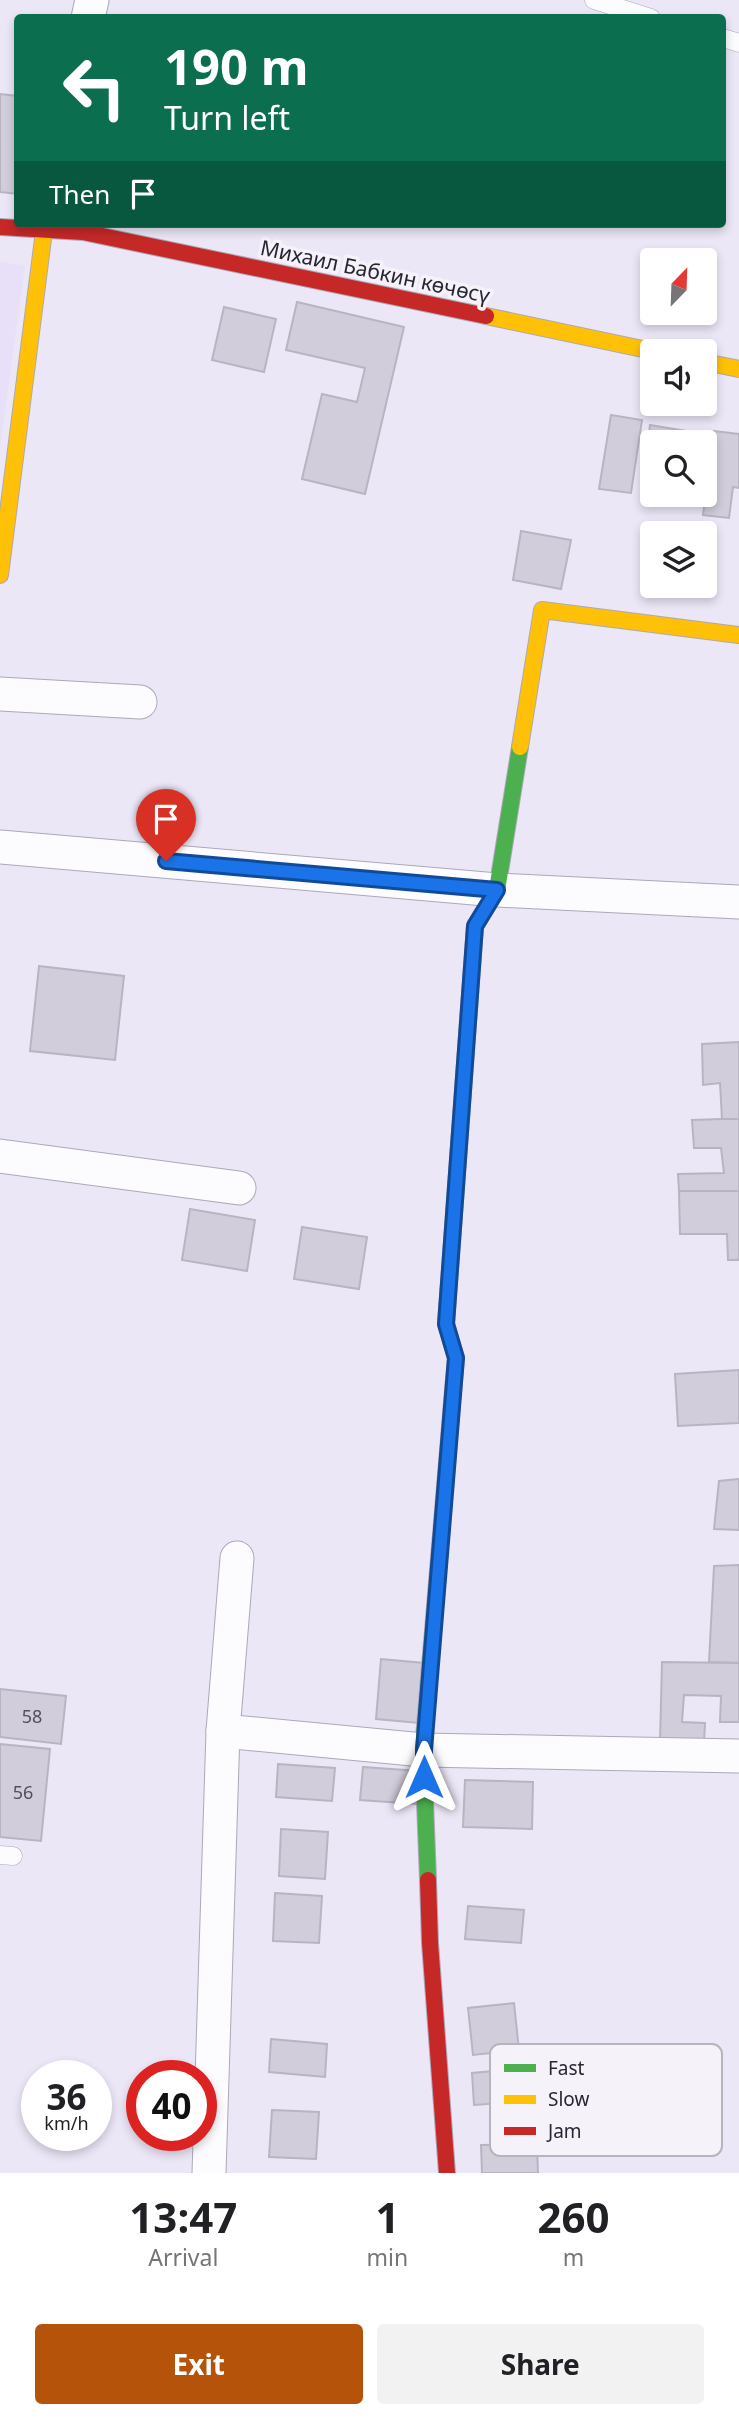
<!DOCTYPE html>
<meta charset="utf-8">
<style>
body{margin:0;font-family:"Noto Sans",sans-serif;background:#f2f2f2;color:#202124;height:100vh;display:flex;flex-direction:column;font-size:26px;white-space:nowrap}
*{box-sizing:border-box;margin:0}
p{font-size:23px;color:#757577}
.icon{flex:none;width:38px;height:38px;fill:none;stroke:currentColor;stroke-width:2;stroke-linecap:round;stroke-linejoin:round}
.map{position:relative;height:2173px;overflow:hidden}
.details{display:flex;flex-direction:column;background:#fff;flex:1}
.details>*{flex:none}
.hud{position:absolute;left:14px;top:14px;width:712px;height:214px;border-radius:7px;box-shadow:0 4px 10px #0003;background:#0b6e4f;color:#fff;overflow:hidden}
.needle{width:46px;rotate:23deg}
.tools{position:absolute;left:640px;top:248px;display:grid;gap:14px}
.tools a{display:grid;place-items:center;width:77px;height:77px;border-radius:7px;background:#fff;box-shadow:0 4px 10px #0003;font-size:35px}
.speed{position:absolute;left:21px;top:2060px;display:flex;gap:14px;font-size:35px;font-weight:700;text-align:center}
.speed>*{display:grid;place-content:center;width:91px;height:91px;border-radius:50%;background:#fff;box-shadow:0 4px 10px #0003;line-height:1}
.speed small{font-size:18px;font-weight:400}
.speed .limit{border:10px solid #d22;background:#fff;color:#111}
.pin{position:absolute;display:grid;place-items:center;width:60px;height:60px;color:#fff;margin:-72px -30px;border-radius:50% 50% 50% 0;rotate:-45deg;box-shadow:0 0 7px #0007}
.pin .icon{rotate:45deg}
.me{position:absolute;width:77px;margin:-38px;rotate:0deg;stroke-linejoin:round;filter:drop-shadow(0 0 5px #0008)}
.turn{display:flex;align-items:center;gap:24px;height:147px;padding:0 35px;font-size:32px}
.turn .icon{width:91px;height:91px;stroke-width:2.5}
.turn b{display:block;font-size:49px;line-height:60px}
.then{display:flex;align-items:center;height:66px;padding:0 35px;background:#0003;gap:14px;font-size:26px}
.eta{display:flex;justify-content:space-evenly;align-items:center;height:119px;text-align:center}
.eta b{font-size:42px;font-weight:700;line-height:49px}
.action{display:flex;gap:14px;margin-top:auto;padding:14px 35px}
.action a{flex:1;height:80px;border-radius:7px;background:#b45309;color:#fff;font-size:28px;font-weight:700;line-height:80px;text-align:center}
.action a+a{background:#f2f2f2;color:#202124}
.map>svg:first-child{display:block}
.built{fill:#e8dff9}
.building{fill:#d1cdda;stroke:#b9b4c2;stroke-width:2}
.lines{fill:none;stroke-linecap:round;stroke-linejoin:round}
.lane-casing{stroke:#ada8b6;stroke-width:19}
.street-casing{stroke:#ada8b6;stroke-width:35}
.fast-casing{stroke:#ada8b6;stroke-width:18}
.slow-casing{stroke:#ada8b6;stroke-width:18}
.jam-casing{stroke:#ada8b6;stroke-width:18}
.lane{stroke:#fcfbfe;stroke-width:18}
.street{stroke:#fcfbfe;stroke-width:33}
.fast{stroke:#4caf50;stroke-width:16}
.slow{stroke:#ffc107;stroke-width:16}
.jam{stroke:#c62828;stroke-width:16}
.route-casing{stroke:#114b97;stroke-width:18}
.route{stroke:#1a73e8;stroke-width:12}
.labels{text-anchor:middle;stroke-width:7;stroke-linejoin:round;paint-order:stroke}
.number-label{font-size:18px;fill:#544f5c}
.street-label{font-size:21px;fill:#2a2532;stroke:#f5f2f9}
.key{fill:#f5f2f9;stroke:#b8b4bd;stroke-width:2}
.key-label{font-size:19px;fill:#2a2532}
</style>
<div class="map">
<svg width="739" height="2173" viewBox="0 0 739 2173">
<rect width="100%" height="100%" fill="#ece7f7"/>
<polygon class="built" points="0,262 25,266 0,447"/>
<g class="building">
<polygon points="0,94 18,96 18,194 0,192"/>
<polygon points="297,302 404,327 365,494 302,479 322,394 357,402 365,368 286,350"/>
<polygon points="224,307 276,319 264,372 212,360"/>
<polygon points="611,415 642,420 631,493 599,489"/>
<polygon points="650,425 705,434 704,443 653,443 653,459 646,458"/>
<polygon points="714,431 739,434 739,488 733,487 729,518 703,515"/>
<polygon points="521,531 571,540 561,589 513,580"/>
<polygon points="39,966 124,976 115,1060 30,1051"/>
<polygon points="739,1042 739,1119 722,1119 720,1083 703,1085 702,1044"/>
<polygon points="722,1119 739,1119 739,1191 679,1191 678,1174 724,1173 721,1148 694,1148 692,1120"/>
<polygon points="679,1191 739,1191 739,1260 728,1260 727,1234 680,1234"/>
<polygon points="190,1209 255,1220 247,1271 182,1260"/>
<polygon points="302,1227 367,1237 359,1289 294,1279"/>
<polygon points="739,1370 739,1423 678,1426 675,1374"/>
<polygon points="739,1479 739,1530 714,1529 719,1481"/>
<polygon points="739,1565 739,1663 709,1662 714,1566"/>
<polygon points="381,1659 424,1663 419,1723 376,1719"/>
<polygon points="662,1662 739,1663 739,1722 720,1722 721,1696 684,1695 682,1722 705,1723 704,1743 660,1742"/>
<polygon points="0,1689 66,1696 61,1744 0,1737"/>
<polygon points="0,1744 50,1749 41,1841 0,1837"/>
<polygon points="278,1764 335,1768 332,1801 276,1797"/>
<polygon points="363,1767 419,1771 416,1804 360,1800"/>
<polygon points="465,1780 533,1782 532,1829 463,1827"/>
<polygon points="281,1829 328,1832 325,1879 279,1876"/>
<polygon points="275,1893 322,1896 319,1943 273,1941"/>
<polygon points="468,1906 524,1910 521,1943 465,1939"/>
<polygon points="514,2003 519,2050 473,2055 468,2008"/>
<polygon points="271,2039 327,2044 325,2077 269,2072"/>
<polygon points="528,2068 531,2101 474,2105 472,2073"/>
<polygon points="272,2110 319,2112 316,2159 269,2157"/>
<polygon points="537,2144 538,2173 482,2173 481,2145"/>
</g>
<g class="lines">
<g class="lane-casing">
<g id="lane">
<polyline points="594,0 651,18"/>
<polyline points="723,38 739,43"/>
<polyline points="0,1855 13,1856"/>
</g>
</g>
<g class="street-casing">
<g id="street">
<polyline points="88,18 92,0"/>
<polyline points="0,694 140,702"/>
<polyline points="0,847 497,890 739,902"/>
<polyline points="0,1156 239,1188"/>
<polyline points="223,1731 423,1750 739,1756"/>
<polyline points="209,2173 223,1731 237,1558"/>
</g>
</g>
<g class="fast-casing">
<g id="fast">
<polyline points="462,1105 475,926 497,890 520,747"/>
<polyline points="428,1880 423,1750 454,1379"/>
</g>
</g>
<g class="slow-casing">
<g id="slow">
<polyline points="486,316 657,352"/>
<polyline points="705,362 739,369"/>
<polyline points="0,575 44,231"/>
<polyline points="520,747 542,610 739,635"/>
<polyline points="454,1379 456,1358 446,1324 462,1105"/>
</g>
</g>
<g class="jam-casing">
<g id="jam">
<polyline points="0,227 83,232 486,316"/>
<polyline points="428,1880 430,1943 447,2173"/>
</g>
</g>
<use href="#lane" class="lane"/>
<use href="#street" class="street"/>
<use href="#fast" class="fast"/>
<use href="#slow" class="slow"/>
<use href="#jam" class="jam"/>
</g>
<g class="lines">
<g class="route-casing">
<polyline id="route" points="166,861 497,890 475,926 446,1324 456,1358 424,1750 424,1777"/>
</g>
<use href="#route" class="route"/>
</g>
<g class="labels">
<g class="number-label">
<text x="32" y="1723">58</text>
<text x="23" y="1799">56</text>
</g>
<g class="street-label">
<text transform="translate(375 272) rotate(12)" y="7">Михаил Бабкин көчөсү</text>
</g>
</g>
<rect x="490" y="2044" width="232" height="112" rx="10" class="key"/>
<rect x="504" y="2064" width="32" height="8" fill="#4caf50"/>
<rect x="504" y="2095" width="32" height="9" fill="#ffc107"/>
<rect x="504" y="2127" width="32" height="8" fill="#c62828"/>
<g class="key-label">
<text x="548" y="2075">Fast</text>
<text x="548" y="2106">Slow</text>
<text x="548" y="2138">Jam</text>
</g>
</svg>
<div class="tools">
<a><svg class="needle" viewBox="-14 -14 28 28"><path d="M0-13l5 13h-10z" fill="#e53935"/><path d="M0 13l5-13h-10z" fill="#757577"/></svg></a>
<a><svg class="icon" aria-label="sound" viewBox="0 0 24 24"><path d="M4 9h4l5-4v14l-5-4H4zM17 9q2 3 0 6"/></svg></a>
<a><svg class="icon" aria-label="search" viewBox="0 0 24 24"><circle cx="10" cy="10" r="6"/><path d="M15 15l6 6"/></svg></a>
<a><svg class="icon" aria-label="layers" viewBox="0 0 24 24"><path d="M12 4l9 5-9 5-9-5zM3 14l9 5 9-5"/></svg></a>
</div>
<div class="speed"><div>36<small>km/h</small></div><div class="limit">40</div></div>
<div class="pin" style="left:166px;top:861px;background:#d93025"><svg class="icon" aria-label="arrive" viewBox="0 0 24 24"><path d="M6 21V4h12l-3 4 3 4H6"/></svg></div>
<svg class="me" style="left:424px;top:1777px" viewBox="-20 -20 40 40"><path d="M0-17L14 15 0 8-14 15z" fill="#1a73e8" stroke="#fff" stroke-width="4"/></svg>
<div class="hud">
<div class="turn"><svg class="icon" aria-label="left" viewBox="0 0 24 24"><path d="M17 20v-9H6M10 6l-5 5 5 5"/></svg><div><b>190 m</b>Turn left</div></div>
<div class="then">Then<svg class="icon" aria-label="arrive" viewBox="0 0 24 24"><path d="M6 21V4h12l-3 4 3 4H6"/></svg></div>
</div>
</div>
<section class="details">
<div class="eta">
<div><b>13:47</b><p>Arrival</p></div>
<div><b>1</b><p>min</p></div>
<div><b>260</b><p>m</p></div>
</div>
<div class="action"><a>Exit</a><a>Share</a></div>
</section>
